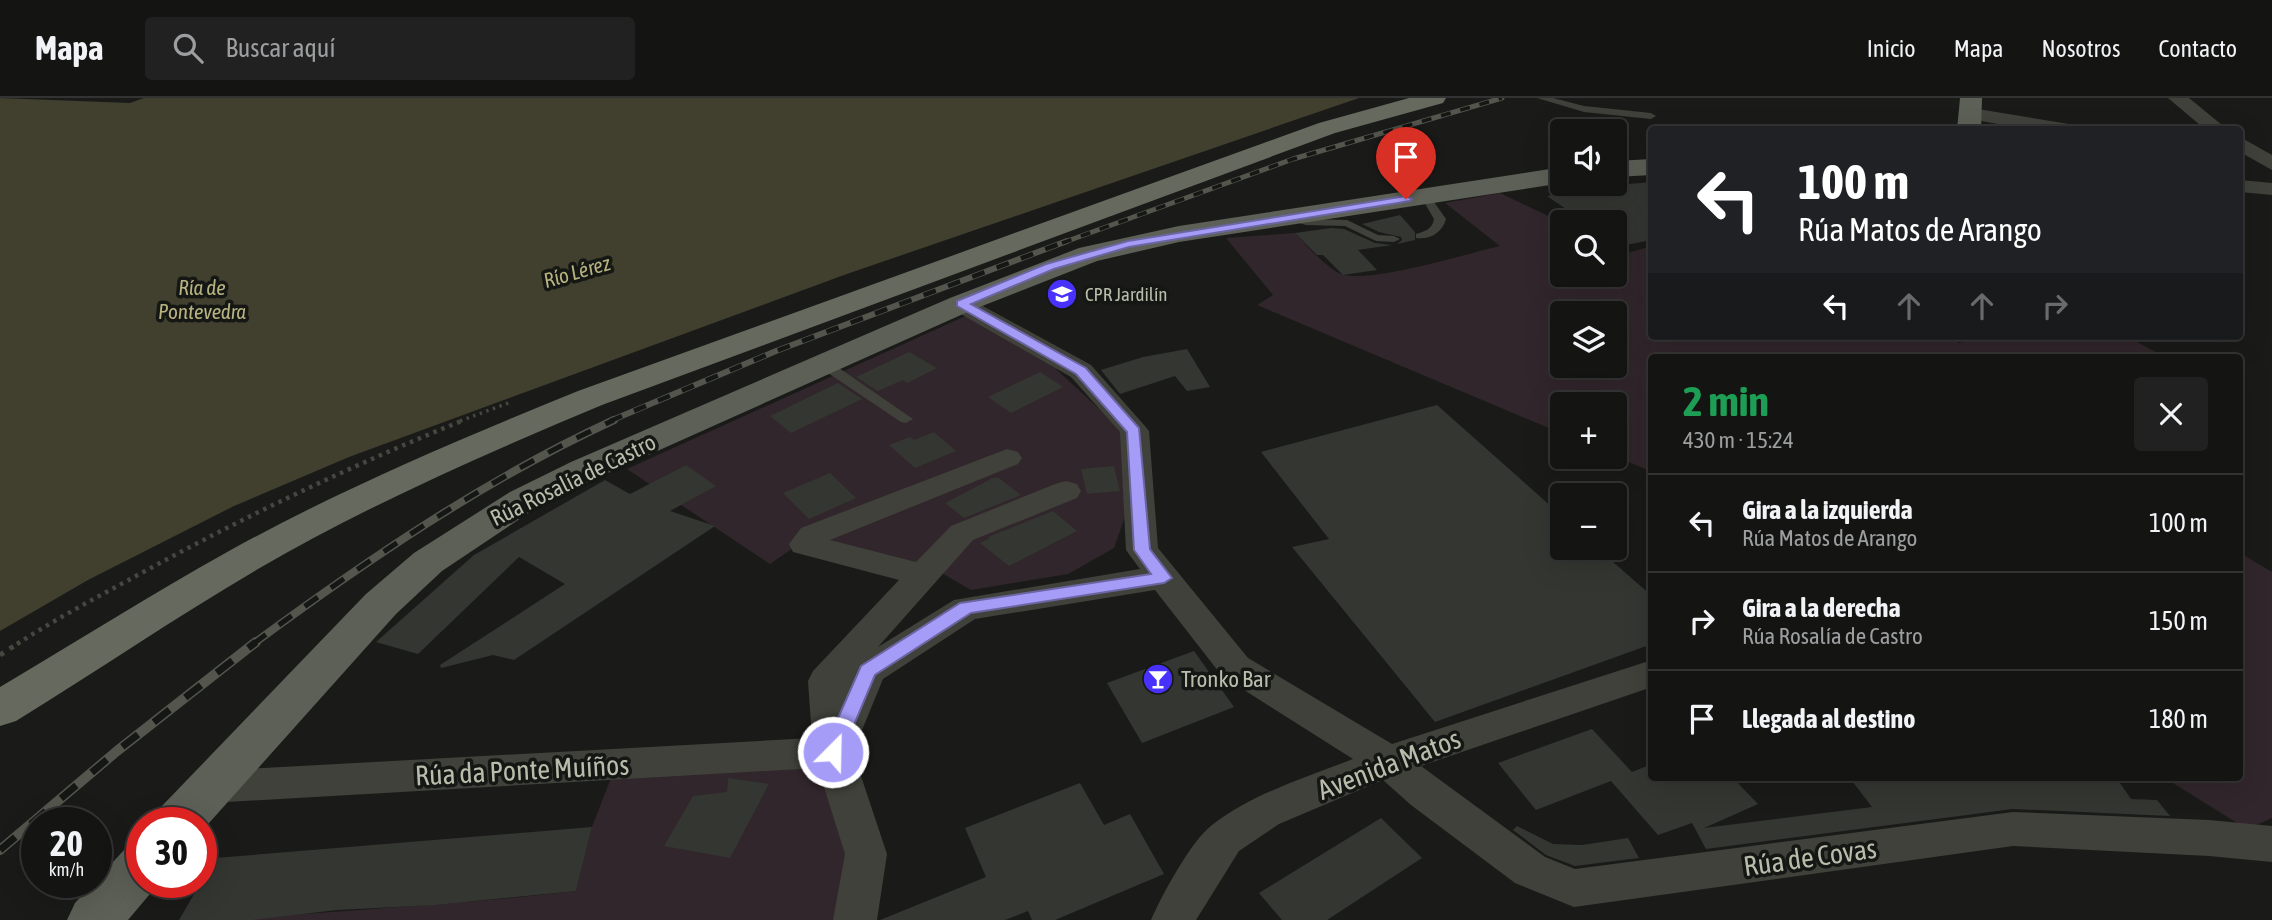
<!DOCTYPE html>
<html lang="es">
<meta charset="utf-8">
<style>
body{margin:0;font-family:"Asap Condensed",sans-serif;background:#212121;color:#f1f3f6;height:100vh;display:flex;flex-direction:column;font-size:26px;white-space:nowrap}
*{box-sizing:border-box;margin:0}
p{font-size:23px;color:#9d9ea0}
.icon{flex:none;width:38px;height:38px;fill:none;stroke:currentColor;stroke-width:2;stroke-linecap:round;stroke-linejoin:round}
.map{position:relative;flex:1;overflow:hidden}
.drawer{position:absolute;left:1648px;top:256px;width:595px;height:427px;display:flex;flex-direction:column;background:#141413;border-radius:7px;box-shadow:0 7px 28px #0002,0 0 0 2px #333}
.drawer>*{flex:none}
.guide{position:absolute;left:1648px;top:28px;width:595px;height:214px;border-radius:7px;box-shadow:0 7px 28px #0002,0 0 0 2px #333;background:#202124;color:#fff;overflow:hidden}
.fabs{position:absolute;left:1550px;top:21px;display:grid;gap:14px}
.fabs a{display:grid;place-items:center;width:77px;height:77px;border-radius:7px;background:#141413;box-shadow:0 7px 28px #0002,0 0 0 2px #333;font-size:35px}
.speed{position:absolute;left:21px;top:709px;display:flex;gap:14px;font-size:35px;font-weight:700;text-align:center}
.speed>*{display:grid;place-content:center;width:91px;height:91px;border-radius:50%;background:#141413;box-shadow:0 7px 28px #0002,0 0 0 2px #333;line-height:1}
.speed small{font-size:18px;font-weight:400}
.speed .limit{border:10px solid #d22;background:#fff;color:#111}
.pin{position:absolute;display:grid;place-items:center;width:60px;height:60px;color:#fff;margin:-72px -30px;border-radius:50% 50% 50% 0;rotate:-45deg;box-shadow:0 0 7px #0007}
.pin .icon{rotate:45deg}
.me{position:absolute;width:77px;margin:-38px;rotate:23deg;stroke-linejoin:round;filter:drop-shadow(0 0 5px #0008)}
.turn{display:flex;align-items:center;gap:24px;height:147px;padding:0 35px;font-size:32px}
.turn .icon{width:91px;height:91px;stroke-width:2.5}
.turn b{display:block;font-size:49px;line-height:60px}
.lanes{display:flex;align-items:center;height:66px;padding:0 35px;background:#0003;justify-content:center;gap:35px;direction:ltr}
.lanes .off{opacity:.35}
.round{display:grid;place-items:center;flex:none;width:74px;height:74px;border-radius:7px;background:#212121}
.overview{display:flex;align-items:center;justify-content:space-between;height:119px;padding:0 35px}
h1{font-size:42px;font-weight:700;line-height:52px;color:#1e9e55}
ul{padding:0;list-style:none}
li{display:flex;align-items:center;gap:21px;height:98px;padding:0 35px;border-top:2px solid #333}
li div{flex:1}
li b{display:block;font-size:26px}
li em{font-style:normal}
header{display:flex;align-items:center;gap:42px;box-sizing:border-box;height:98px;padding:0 35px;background:#141413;border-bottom:2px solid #333}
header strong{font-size:33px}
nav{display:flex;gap:38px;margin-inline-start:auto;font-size:24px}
.search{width:490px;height:63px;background:#212121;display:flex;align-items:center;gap:18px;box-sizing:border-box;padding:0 24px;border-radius:7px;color:#9d9ea0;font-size:26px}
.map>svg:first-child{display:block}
.green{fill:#31262b;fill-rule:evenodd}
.water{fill:#413f2e}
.building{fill:#343631}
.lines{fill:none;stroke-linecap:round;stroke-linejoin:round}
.path-far2{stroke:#464840;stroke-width:3.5;stroke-dasharray:2.5 4.5;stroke-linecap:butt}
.path-far1{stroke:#464840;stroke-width:4.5;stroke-dasharray:3.5 5;stroke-linecap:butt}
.path{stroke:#464840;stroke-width:5;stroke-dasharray:4.5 7;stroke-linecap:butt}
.service{fill:#3f413a;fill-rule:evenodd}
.minor{fill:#3f413a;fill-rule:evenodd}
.primary{fill:#5d6056;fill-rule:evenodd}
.trunk{fill:#66695e;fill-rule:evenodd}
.rail-far3-casing{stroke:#54564d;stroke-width:5}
.rail-far2-casing{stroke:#54564d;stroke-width:6}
.rail-far1-casing{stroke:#54564d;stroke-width:8}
.rail-casing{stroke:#54564d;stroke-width:10}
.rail-far3{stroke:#151714;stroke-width:3.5;stroke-dasharray:10;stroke-linecap:butt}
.rail-far2{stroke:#151714;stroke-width:4.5;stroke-dasharray:13;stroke-linecap:butt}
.rail-far1{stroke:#151714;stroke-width:5;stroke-dasharray:16;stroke-linecap:butt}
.rail{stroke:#151714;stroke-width:7;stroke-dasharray:20;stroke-linecap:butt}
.route{fill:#a59cf8;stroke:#6b65a1;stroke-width:2}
.labels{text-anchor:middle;stroke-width:7;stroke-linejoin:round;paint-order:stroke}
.far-poi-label{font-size:19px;fill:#b9bcab;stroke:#151714;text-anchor:start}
.far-water-label{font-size:21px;font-style:italic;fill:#b8b381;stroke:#151714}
.street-label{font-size:23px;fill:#b9bcab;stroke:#151714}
.poi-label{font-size:23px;fill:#b9bcab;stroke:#151714;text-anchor:start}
.near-street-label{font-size:28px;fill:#b9bcab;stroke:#151714}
</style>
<header>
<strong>Mapa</strong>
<div class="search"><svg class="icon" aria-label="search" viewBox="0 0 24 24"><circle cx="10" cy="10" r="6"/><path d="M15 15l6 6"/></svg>Buscar aquí</div>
<nav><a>Inicio</a><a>Mapa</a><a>Nosotros</a><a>Contacto</a></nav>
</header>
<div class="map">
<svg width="2272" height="822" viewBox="0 0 2272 822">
<rect width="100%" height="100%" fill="#1a1b19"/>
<g class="green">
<path d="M1500,95l63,30v52h52v-28l12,6 25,-7v90h293l14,7 38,-7h129l39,21h-513v115l-37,-16v-52h-52v30l-306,-129 16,-10 -47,-57 69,-5c11,12 34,38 49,42 31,7 122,-21 156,-29l-55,-43zM1563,215h52v53h-52z"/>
<polygon points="970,216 1043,259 1123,333 1128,410 1114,450 1068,476 971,492 940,474 966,442 1078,392 1075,385 958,432 922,471 812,437 770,466 627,371"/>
<polygon points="2240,455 2272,474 2272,720 2247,731 2163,679 2240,679"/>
<path d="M826,662l27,97 -18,63h-607c116,-10 232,-15 348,-29l16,-64 21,-54z"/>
</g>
<polygon class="water" points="0,0 130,5 144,0 1359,0 844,177 349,359 234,408 88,482 0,533"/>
<g class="building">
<polygon points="1652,84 1652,142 1615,149 1615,124 1585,124 1547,98 1604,88"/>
<polygon points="1400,117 1415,134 1415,142 1397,146 1402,142 1401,139 1379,134 1362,126"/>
<polygon points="1331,130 1344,131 1375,145 1392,147 1358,152 1377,172 1343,177 1323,157 1317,157 1295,135"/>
<polygon points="1187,251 1210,289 1187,293 1175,278 1120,296 1101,272 1143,259"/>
<polygon points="909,254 937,270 907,285 903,282 878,293 856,279"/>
<polygon points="1040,274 1063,289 1011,315 988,299"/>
<polygon points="838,285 862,301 791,335 770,318"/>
<polygon points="1437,307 1563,419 1563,450 1597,450 1652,498 1652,546 1435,624 1292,449 1329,441 1261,354"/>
<polygon points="934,334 956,353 915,370 889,347 910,339 914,342"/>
<polygon points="686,367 716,388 670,413 715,428 514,562 493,557 441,570 440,567 565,486 519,459 418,556 376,544 474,457 605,382 630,396"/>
<polygon points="1114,368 1120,393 1087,396 1081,371"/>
<polygon points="830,375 856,400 809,421 783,395"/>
<polygon points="993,380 999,380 1021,397 964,420 945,405"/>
<polygon points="1053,413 1077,433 1009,468 980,445 990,440 988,439"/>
<polygon points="1194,553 1234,609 1142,645 1107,585"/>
<polygon points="1592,631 1632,674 1652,666 1652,679 1732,679 1758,706 1704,730 1872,709 1849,679 2116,679 2131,701 2157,702 2170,718 2013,711 1706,751 1692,725 1658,737 1611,683 1536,712 1498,665"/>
<polygon points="728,680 769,686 730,760 664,748 693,698 727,694"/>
<polygon points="1080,685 1104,727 1130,716 1164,776 1055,822 1032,822 1028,813 1005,822 880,822 986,779 965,730"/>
<polygon points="1381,720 1422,760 1327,822 1282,822 1259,795"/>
<polygon points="1517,728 1553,746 1582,747 1628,740 1639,760 1575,768 1546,757 1513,732"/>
<polygon points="592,729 576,793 435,807 337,812 252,822 179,822 215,760"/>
</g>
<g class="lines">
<polyline class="path-far2" points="460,323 511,304"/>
<path class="path-far1" d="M17,546c42,-27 86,-50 130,-74 103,-56 208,-106 317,-150"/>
<polyline class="path" points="0,557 20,544"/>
<g class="service">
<polygon points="1537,0 1553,0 1584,8 1651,15 1656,18 1651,21 1584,14"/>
<path d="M1430,94l5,3 -1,7 12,17c-4,14 -16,21 -30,19v-4c10,-3 16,-5 18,-15l-10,-17 1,-7z"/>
<polygon points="1290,116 1307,121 1347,122 1378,137 1394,138 1400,141 1394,144 1376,143 1345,128 1306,127 1286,121 1284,119"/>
<polygon points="824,262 829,263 913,321 906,325 901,324 819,269 817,266"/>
</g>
<g class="minor">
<polygon points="2168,0 2189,0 2228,32 2206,32"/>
<polygon points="1972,10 2069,26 2078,32 2031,32 1965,20 1962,16"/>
<polygon points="2240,39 2272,57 2272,72 2240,54"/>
<polygon points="2240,82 2272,85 2272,97 2240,94"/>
<path d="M961,198l9,3 121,66 53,60 5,6 9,117 90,110 144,86 260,-84v27l-231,79 124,91 30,12 438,-57 196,8 63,6v36l-63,-6 -196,-10 -439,61 -59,-24 -104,-78 -28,-25 -104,44 -40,27 -43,69h-45c11,-25 40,-79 61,-95 41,-32 93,-47 141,-66l-131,-83 -67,-86 -180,29 -92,60 -30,73 34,102 -10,66h-44l12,-66 -27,-86 -608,35 -14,-5 -6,-11 6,-11 14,-5 602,-33 -4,-57 5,-10 86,-91 -106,-28 -4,-8 12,-16 206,-79 11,3 4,6 -4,6 -188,76 86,22 35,-36 104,-42 11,-3 11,3 4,7 -4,7 -104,42 -95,107 76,-47 186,-31 -14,-19 -6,-118 -49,-55 -119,-68 -4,-5 4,-5z"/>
</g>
<g class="primary">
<polygon points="1960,0 1982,0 1981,32 1957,32"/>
<polygon points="1652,61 1652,77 1615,79 1615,63"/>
<polygon points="1563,69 1563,85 1179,144 1097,163 972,212 597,380 536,410 442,473 396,516 201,734 201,724 154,724 161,709 366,496 414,455 510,394 571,364 950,200 1079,150 1179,128"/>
<polygon points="142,746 142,784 160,784 128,822 67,822 75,805 124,752"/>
</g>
<path class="trunk" d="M1409,0h37l-3,5 -108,30 -733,272c-117,49 -234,100 -344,164 -82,48 -161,102 -242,152l-16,5v-39c76,-45 152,-93 229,-136 112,-62 231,-112 349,-160l741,-268z"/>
<g class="rail-far3-casing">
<polyline id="rail-far3" points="1062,145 1293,61 1502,0"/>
</g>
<g class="rail-far2-casing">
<polyline id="rail-far2" points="610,323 776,253 1067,143"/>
</g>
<g class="rail-far1-casing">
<path id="rail-far1" d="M253,546c114,-84 233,-165 361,-224"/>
</g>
<g class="rail-casing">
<polyline id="rail" points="0,752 117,653 256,544"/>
</g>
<use href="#rail-far3" class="rail-far3"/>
<use href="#rail-far2" class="rail-far2"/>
<use href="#rail-far1" class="rail-far1"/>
<use href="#rail" class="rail"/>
</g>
<polygon class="route" points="1406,98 1412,101 1410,103 1129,149 1054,171 971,206 1086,270 1139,330 1150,451 1172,480 1164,485 971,515 875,577 840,660 833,662 826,660 823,654 861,568 960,505 1151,476 1134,452 1127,334 1076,276 957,208 957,203 1046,166 1128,143"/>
<defs>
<g id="school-disc" transform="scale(1.575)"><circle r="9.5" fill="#4831fb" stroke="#151714"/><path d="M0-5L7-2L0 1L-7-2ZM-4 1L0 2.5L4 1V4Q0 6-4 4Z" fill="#fff"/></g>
<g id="bar-disc" transform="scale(1.575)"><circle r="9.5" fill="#4831fb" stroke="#151714"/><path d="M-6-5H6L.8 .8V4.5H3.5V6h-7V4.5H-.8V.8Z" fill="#fff"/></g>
</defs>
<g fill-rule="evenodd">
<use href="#school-disc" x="1062" y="196"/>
<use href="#bar-disc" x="1158" y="581"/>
</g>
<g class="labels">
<g class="far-poi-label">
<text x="1085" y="203">CPR Jardilín</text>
</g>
<g class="far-water-label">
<text transform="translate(577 174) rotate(-16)" y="7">Río Lérez</text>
<text x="202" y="197">Ría de<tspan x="202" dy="24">Pontevedra</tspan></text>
</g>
<g class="street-label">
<text transform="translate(573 382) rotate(-26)" y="8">Rúa Rosalía de Castro</text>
</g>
<g class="poi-label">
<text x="1181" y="589">Tronko Bar</text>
</g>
<g class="near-street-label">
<text transform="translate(1389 666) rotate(-21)" y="10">Avenida Matos</text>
<text transform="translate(522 672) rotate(-3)" y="10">Rúa da Ponte Muíños</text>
<text transform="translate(1810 759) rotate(-8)" y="10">Rúa de Covas</text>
</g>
</g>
</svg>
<div class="fabs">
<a><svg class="icon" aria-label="sound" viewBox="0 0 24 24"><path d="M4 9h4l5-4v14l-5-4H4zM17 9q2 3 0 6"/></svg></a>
<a><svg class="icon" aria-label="search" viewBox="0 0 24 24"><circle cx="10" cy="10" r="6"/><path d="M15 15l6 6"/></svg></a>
<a><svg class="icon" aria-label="layers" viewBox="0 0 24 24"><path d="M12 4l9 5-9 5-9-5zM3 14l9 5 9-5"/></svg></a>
<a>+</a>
<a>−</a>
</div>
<div class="speed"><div>20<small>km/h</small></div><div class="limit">30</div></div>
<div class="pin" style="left:1406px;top:101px;background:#d93025"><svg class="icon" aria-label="arrive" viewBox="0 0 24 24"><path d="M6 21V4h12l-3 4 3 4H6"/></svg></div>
<svg class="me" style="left:833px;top:654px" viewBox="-20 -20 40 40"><circle r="17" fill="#a59cf8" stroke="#fff" stroke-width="3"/><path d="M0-11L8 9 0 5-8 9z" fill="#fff"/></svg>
<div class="guide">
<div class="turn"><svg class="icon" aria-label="left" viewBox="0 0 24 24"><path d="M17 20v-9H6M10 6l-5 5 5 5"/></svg><div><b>100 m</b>Rúa Matos de Arango</div></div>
<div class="lanes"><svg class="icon" aria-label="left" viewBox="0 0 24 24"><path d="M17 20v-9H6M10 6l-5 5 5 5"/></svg><svg class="icon off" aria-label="ahead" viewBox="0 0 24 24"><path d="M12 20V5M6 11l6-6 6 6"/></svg><svg class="icon off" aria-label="ahead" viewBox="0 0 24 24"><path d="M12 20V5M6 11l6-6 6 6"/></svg><svg class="icon off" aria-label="right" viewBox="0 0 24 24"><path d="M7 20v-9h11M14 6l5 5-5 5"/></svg></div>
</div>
<section class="drawer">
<div class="overview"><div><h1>2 min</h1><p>430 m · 15:24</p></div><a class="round"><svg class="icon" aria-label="close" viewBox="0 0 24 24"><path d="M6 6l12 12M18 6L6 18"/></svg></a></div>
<ul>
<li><svg class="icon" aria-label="left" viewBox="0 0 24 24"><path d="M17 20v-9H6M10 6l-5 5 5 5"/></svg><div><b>Gira a la izquierda</b><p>Rúa Matos de Arango</p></div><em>100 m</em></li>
<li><svg class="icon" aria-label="right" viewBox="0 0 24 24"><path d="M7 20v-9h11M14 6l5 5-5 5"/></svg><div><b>Gira a la derecha</b><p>Rúa Rosalía de Castro</p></div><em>150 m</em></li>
<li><svg class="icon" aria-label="arrive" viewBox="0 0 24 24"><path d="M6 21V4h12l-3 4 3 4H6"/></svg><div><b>Llegada al destino</b></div><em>180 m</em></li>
</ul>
</section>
</div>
